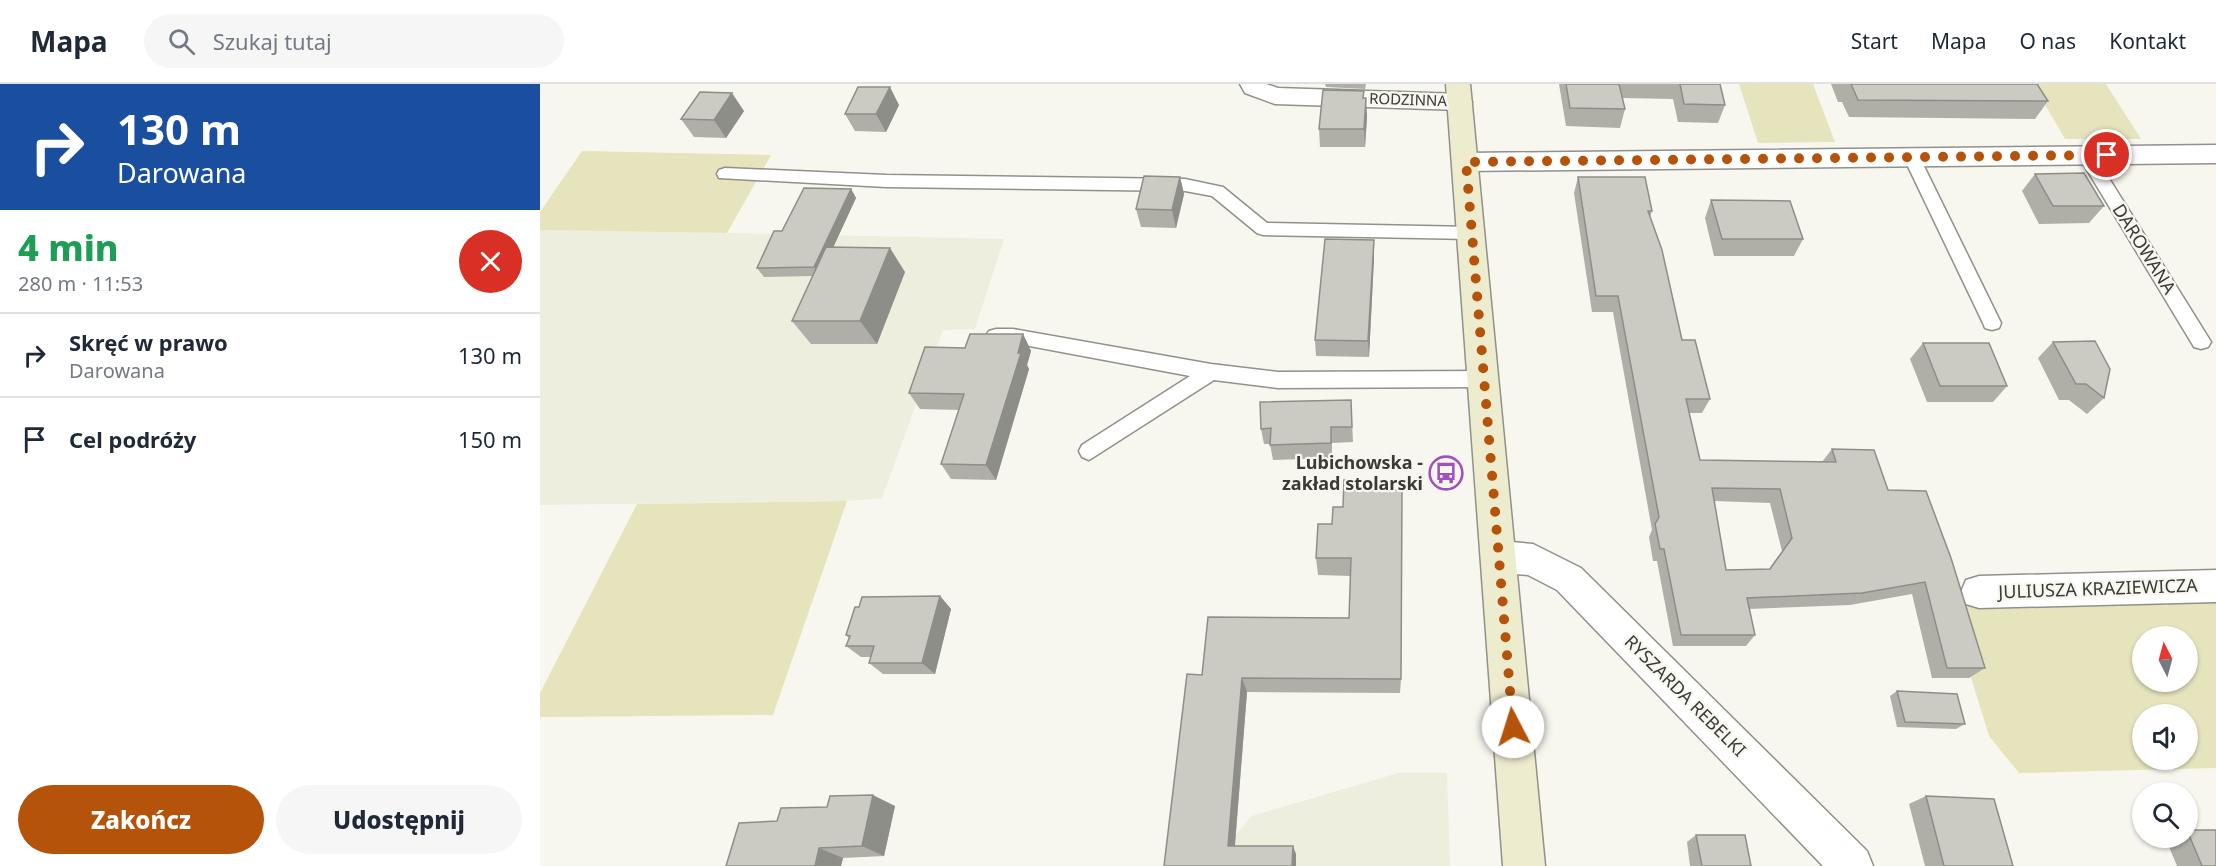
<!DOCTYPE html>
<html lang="pl">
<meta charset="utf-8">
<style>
body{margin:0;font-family:"Noto Sans",sans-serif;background:#f6f6f7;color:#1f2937;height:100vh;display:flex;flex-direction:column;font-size:22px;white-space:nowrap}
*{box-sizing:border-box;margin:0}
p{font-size:20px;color:#747a83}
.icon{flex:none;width:33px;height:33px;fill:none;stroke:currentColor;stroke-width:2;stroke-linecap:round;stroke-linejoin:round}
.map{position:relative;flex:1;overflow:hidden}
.drawer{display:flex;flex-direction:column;background:#fff;width:540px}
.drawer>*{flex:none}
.hud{background:#1a4fa0;color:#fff;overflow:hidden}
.needle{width:39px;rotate:354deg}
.fabs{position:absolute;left:1592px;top:542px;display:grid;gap:12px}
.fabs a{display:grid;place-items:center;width:66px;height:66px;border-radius:50%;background:#fff;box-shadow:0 2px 4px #0004;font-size:30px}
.pin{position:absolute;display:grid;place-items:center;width:51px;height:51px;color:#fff;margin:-26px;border:3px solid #fff;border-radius:50%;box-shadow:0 2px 6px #0007}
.me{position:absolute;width:66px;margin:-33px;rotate:355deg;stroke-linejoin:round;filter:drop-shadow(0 0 4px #0008)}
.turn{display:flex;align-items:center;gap:21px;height:126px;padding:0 18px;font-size:27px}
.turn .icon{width:78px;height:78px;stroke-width:2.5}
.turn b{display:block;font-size:42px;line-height:51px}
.round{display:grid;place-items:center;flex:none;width:63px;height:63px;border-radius:32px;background:#f6f6f7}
.head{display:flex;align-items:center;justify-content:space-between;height:102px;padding:0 18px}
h1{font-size:36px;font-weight:800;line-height:45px;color:#1e9e55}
.cta{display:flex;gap:12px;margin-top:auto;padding:12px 18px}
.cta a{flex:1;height:69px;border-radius:36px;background:#b45309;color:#fff;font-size:24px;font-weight:800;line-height:69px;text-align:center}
.cta a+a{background:#f6f6f7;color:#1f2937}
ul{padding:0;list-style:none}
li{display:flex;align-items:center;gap:18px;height:84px;padding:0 18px;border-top:2px solid #e0e1e3}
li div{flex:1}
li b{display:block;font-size:22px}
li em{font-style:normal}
header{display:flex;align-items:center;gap:36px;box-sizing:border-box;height:84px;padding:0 30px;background:#fff;border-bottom:2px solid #e0e1e3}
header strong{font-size:28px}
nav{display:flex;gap:33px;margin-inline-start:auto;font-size:21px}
.search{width:420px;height:54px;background:#f6f6f7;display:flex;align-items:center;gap:15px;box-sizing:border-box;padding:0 21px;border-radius:33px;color:#747a83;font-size:22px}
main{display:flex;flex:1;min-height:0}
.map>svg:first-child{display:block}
.built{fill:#eeeede}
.green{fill:#e5e4bd;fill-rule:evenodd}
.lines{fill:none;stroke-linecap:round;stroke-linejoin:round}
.lane-casing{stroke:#919089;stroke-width:3}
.street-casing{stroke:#919089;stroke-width:3}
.secondary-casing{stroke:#919089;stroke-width:3}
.lane{fill:#fff;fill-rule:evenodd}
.street{fill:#fff;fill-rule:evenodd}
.secondary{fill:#eeeccf;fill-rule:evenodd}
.wall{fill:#afafa8;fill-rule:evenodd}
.shaded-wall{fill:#8e8e88}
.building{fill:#cbcbc3;stroke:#8e8e88;stroke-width:1.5;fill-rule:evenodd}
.route{stroke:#b45309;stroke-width:10;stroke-dasharray:0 18}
.labels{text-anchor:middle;stroke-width:4.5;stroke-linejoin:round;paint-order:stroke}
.far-street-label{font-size:15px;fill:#3a3a36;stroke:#f7f7ef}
.street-label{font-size:18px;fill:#3a3a36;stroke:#f7f7ef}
.poi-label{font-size:18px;font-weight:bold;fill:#3a3a36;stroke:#f7f7ef;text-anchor:end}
</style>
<header>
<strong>Mapa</strong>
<div class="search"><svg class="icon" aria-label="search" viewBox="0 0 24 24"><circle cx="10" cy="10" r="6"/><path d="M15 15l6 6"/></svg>Szukaj tutaj</div>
<nav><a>Start</a><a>Mapa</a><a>O nas</a><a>Kontakt</a></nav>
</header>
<main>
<section class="drawer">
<div class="hud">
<div class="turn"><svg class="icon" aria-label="right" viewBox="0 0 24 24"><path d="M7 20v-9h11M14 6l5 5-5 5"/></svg><div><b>130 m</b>Darowana</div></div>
</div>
<div class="head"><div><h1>4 min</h1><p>280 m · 11:53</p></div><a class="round" style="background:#d93025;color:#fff"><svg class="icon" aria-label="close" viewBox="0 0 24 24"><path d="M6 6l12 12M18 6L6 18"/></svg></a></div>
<ul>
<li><svg class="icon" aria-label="right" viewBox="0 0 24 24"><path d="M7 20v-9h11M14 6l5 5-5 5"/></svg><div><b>Skręć w prawo</b><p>Darowana</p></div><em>130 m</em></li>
<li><svg class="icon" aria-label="arrive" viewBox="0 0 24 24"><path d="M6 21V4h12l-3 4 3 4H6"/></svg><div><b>Cel podróży</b></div><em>150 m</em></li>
</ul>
<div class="cta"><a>Zakończ</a><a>Udostępnij</a></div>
</section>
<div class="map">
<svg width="1676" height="782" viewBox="0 0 1676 782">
<rect width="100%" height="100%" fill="#f7f7ef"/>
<g class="built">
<polygon points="0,146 187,149 464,155 435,245 403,246 342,414 307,417 0,421"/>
<polygon points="858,689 907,689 910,782 632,782 632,755 696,750 712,732"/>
</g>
<g class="green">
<polygon points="1199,0 1273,0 1295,58 1218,59"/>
<polygon points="1419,0 1566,0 1601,55 1525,55 1493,0"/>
<polygon points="42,67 231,71 187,149 0,146 0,128"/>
<polygon points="307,417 233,631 0,633 0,609 97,420"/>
<path d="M1676,507v177l-197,5 -30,-37 -43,-140zM1602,552h45v45h-45zM1602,630h45v45h-45z"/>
</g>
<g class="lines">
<g class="lane-casing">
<g id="lane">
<polygon points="1546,65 1552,67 1668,253 1671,258 1668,263 1661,265 1654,263 1538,71"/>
<polygon points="1371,66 1379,72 1461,239 1459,244 1452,246 1445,244 1443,239 1363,72"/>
<polygon points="185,84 346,91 645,95 683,103 727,139 932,143 938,145 941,149 938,153 932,155 723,151 717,149 672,112 645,107 346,103 179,94 177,90 179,86"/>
<polygon points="456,245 473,245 671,280 738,288 944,287 951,289 954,295 951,301 944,303 738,304 674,296 549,376 542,373 539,367 542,361 650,292 473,259 449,257 446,252 449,247"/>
</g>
</g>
<g class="street-casing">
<g id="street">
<polygon points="700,0 726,0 738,4 920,10 929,12 932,18 929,24 920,26 735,20 705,9"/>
<polygon points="1676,61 1676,79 926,87 917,84 913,78 917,72 926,69"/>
<polygon points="960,457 993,460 1041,484 1327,767 1333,782 1283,782 1017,506 988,491 960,489 948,484 943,473 948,462"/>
<polygon points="1676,486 1676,518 1439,524 1426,520 1421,508 1426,496 1439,492"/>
</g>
</g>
<g class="secondary-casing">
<polygon id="secondary" points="906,0 930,0 1005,782 963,782"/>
</g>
<use href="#lane" class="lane"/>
<use href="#street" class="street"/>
<use href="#secondary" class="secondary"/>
</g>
<g class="wall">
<polygon points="785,0 826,0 825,5 786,3"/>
<polygon points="1019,0 1180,0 1185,21 1178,39 1138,38 1133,15 1082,14 1085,25 1080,44 1026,42"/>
<polygon points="1291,0 1497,0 1508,17 1495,35 1309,33 1302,18 1298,18"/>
<polygon points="824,14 827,32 825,63 780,63 779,45"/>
<polygon points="359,21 346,48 315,47 305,30"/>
<polygon points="204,27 186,54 154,53 141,35"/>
<polygon points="1495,90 1564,122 1549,139 1499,140 1482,107"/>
<polygon points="640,93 644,110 636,144 601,143 596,125"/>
<path d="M1038,93l74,34 -2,6 32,123 28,59 -8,14h-13l11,47 122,2 10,-13 56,41 97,178 -16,10h-37l-20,-84 -62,11 -101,4 6,26 -9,11h-73l-16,-85h-4l-4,-24 3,-7 -39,-218h-21l-18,-119zM1174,417l56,2 12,48 -13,18 -43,1z"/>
<polygon points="311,105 316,114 293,163 365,188 337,260 271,260 252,237 273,192 224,193 217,184 242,147"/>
<polygon points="1171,116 1263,155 1254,172 1174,172 1165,134"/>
<polygon points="834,156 834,174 829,273 776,272 775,256"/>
<polygon points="483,250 491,267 487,281 489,285 456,396 411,395 401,380 419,326 380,325 369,309 425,264"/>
<polygon points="1513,258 1564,314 1547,330 1529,316 1519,316 1498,274"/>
<polygon points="1383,259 1467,302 1453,318 1387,318 1370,275"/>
<polygon points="811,316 813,358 792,359 792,374 733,376 730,360 724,360 721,345"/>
<polygon points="853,406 861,595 860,609 707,608 695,762 756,770 624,782 662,591 809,534 811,492 778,491 776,474 792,440 803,423"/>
<polygon points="400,512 411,525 395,590 343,590 329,579 331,573 321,573 306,562 309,554 306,551"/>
<polygon points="1357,607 1425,640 1416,645 1357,643 1350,612"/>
<polygon points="1386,712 1473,782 1385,782 1369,720"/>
<polygon points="355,722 344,772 303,774 301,782 237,737"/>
<polygon points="1647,746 1676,782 1637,782 1625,753 1647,753"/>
<polygon points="1156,751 1211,782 1150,782 1147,758"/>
</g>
<g class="shaded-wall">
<polygon points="350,3 359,21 346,48 336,30"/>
<polygon points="192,9 204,27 186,54 174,36"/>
<polygon points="826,14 827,32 825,63 824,45"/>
<polygon points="640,93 644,110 636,144 632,126"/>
<polygon points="311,105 316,114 280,192 274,183"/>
<polygon points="834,156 834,174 829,273 828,257"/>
<polygon points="350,164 365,188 337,260 320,237"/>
<polygon points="483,250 491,267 487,281 489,285 456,396 446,381"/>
<polygon points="400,512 411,525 395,590 382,579"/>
<polygon points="702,594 707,608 694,771 688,762"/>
<polygon points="333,711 355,722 344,772 322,762"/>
<polygon points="753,762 756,770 756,782 752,782"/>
<polygon points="279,764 303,774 301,782 275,782"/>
</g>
<g class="building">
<polygon points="1026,0 1079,0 1085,25 1030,24"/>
<polygon points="1140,0 1180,0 1185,21 1144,20"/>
<polygon points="1311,0 1497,0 1508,17 1318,16"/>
<polygon points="318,3 350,3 336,30 305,30"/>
<polygon points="783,6 824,7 823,14 826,14 824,45 779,45"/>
<polygon points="160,8 192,9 174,36 141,35"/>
<polygon points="1544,89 1564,122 1513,122 1495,90"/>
<polygon points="604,92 640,93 632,126 596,125"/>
<path d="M1038,93h67l7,34h-4l14,39 20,90h13l15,59h-24l14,61 136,2 -4,-13 42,1 14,40 38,1 25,67 34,110h-38l-22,-86 -63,11 -115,5 8,37h-74l-17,-86h-4l-5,-25 4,-7 -41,-221h-22zM1172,404l68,1 12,49 -22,31 -44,1z"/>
<polygon points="264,104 311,105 274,183 217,184 234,147 242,147"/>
<polygon points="1171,116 1250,117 1263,155 1182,155"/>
<polygon points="785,155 834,156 828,257 775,256"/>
<polygon points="286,163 350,164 320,237 252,237"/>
<polygon points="430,250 483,250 478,269 481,269 446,381 401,380 424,310 369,309 385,263 425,264"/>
<polygon points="1555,257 1570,285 1564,314 1546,300 1536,300 1513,258"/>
<polygon points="1383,259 1449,259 1467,302 1400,302"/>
<polygon points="811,316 812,343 791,343 791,359 730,361 731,344 721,345 720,318"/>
<polygon points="804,396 853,397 853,406 862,406 861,595 702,594 688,762 753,762 752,782 624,782 647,590 662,591 668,533 809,534 811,474 776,474 778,440 792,440 793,423 803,423"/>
<polygon points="400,512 382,579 329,579 334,562 306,562 310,552 306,551 315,523 319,523 322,513"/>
<polygon points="1357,607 1417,610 1425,640 1365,638"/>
<polygon points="333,711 322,762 279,764 275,782 186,782 199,739 237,737 241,724 287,723 290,712"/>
<polygon points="1386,712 1454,715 1473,782 1404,782"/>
<polygon points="1647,746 1676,746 1676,782 1662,782"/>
<polygon points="1156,751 1205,751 1211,782 1162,782"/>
</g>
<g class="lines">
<polyline class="route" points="973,643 926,78 1567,71"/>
</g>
<defs>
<g id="bus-ring" transform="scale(1.725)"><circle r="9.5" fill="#f7f7ef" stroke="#a251c0" stroke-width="1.5"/><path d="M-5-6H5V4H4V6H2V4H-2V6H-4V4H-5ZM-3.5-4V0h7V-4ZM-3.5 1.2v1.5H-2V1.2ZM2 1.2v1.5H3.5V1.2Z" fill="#a251c0"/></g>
</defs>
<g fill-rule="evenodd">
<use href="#bus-ring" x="906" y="389"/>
</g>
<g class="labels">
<g class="far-street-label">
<text transform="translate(868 16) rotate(2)" y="5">RODZINNA</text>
</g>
<g class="street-label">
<text transform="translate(1604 165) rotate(58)" y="6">DAROWANA</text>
<text transform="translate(1558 505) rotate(-2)" y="6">JULIUSZA KRAZIEWICZA</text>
<text transform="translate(1145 612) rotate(45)" y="6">RYSZARDA REBELKI</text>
</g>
<g class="poi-label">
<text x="883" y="385">Lubichowska -<tspan x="883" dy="21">zakład stolarski</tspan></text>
</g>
</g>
</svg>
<div class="fabs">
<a><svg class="needle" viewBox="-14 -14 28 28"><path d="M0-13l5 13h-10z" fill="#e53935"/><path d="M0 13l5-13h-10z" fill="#747a83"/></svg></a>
<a><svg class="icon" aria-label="sound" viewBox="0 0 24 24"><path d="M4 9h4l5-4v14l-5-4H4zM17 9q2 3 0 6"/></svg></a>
<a><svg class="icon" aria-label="search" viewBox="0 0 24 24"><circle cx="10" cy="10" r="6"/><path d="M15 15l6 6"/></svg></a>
</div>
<div class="pin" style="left:1567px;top:71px;background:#d93025"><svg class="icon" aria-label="arrive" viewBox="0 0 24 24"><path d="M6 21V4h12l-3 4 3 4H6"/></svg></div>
<svg class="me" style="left:973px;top:643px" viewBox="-20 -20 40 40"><circle r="19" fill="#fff"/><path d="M0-13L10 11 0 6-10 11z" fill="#b45309"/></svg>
</div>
</main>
